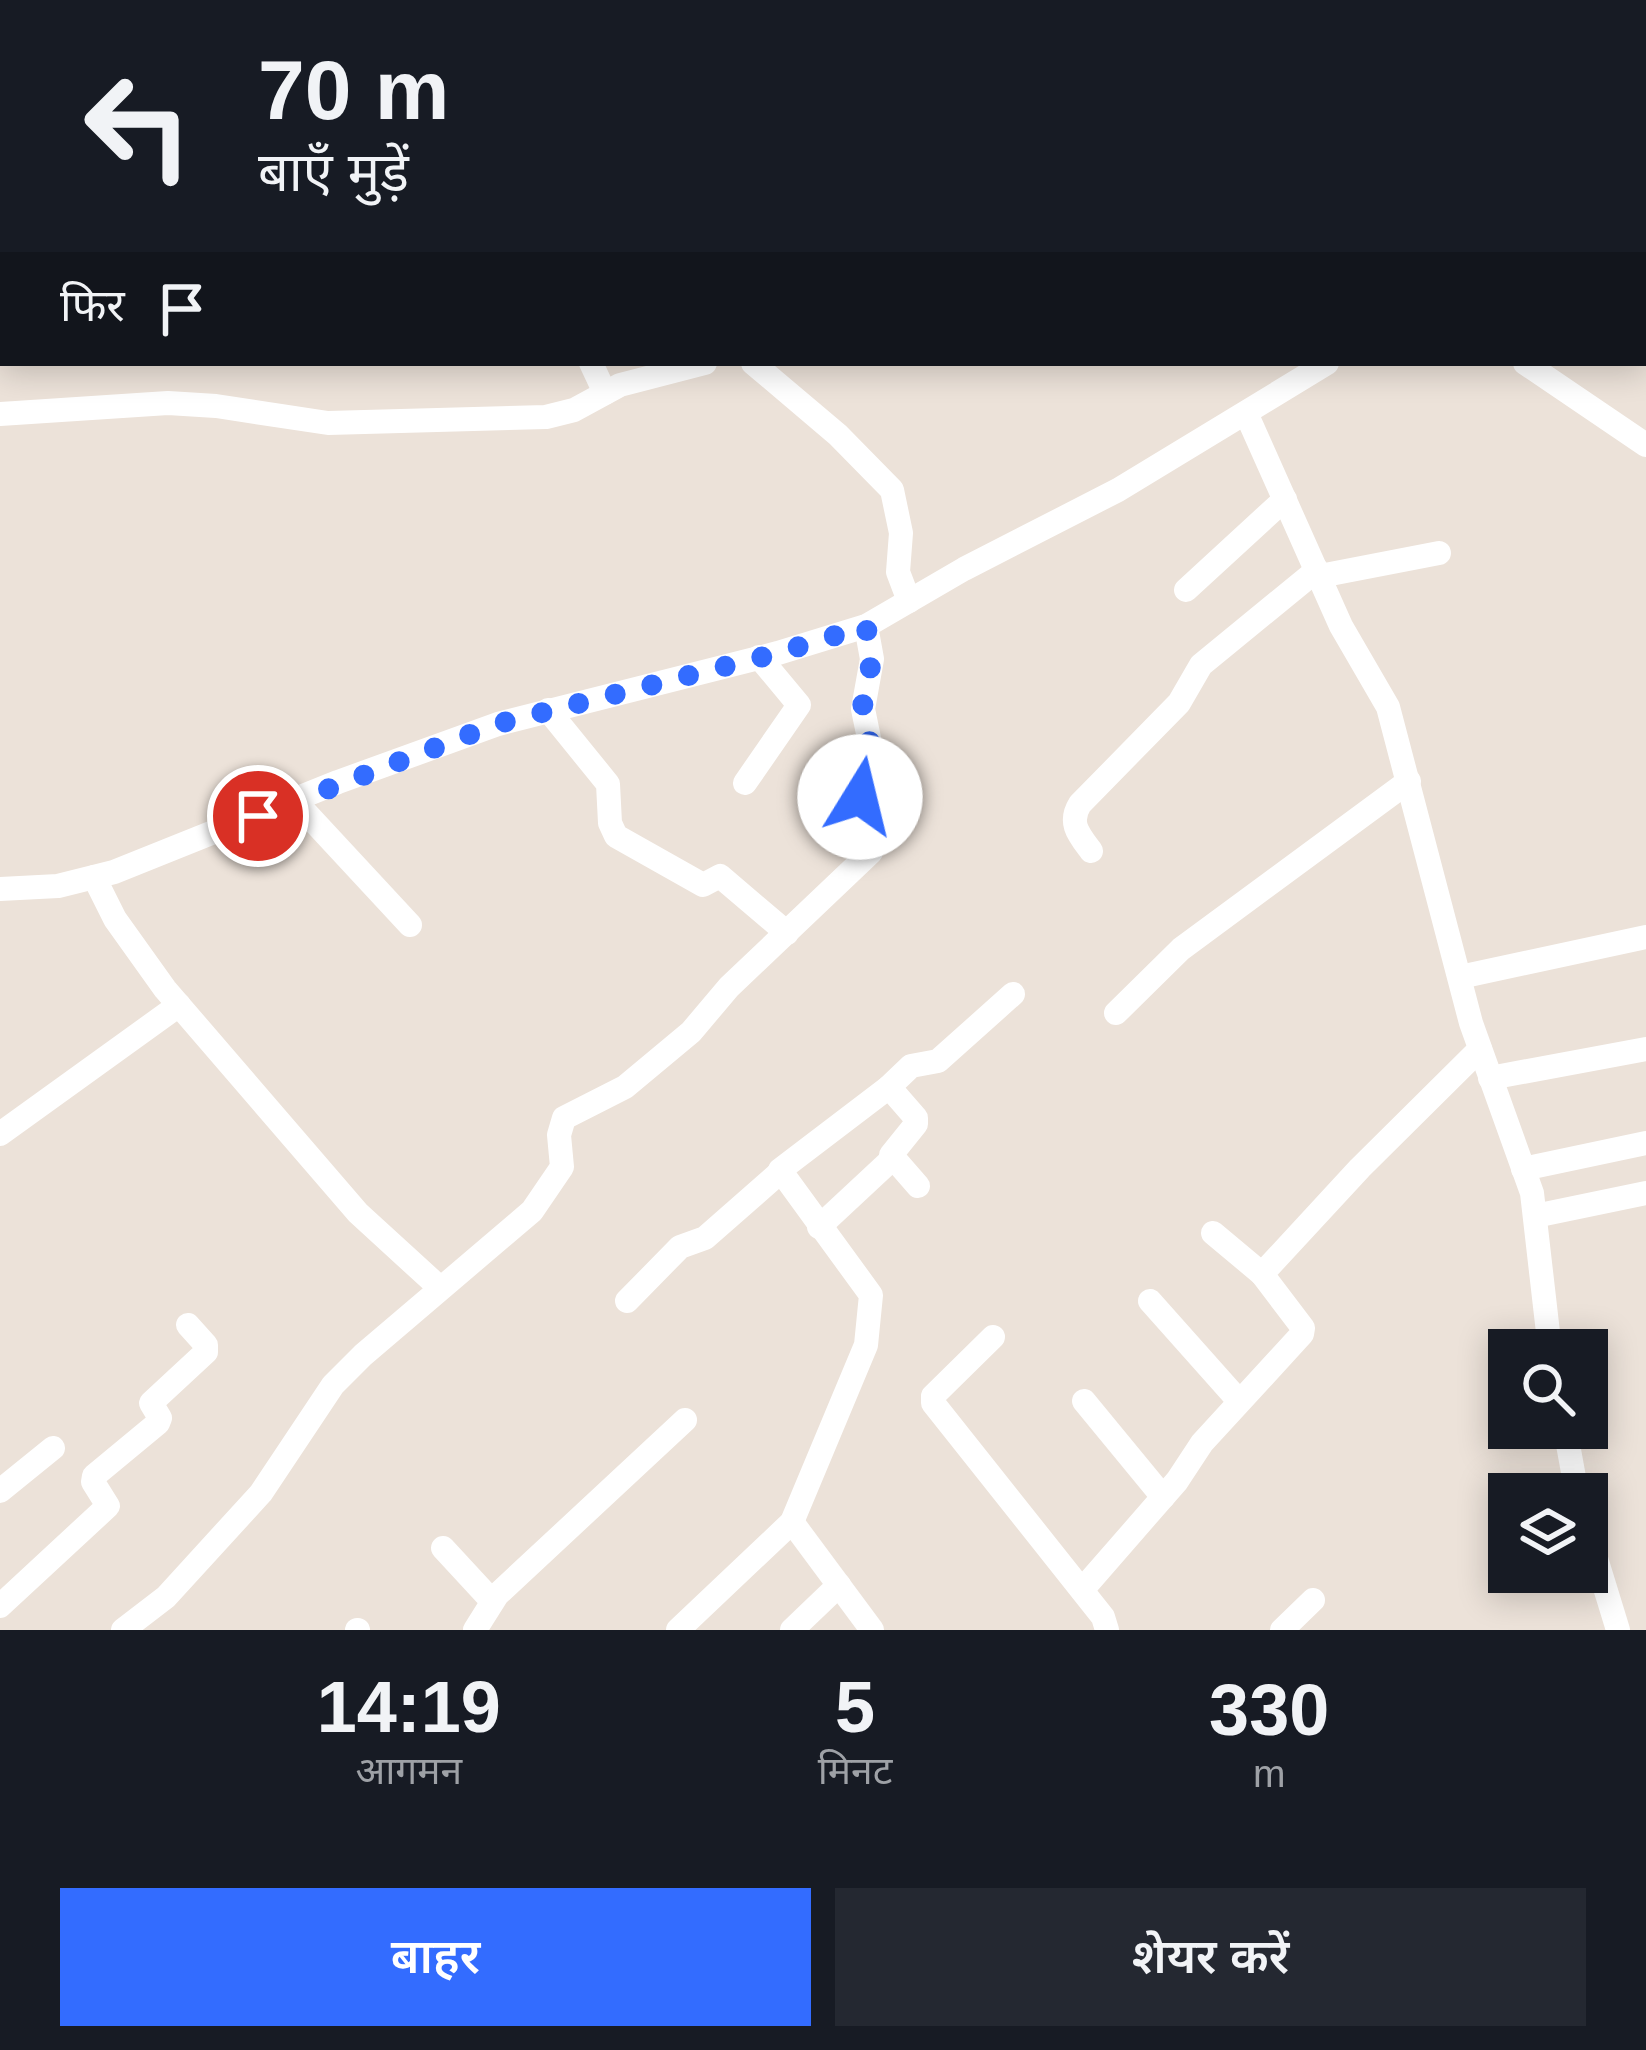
<!DOCTYPE html>
<html lang="hi">
<meta charset="utf-8">
<style>
body{margin:0;font-family:Helvetica,"Noto Sans Devanagari",sans-serif;background:#242831;color:#f1f3f6;height:100vh;display:flex;flex-direction:column;font-size:45px;white-space:nowrap}
*{box-sizing:border-box;margin:0}
p{font-size:39px;color:#9ea1a6}
.icon{flex:none;width:66px;height:66px;fill:none;stroke:currentColor;stroke-width:2;stroke-linecap:round;stroke-linejoin:round}
.map{position:relative;height:1630px;overflow:hidden}
.panel{display:flex;flex-direction:column;background:#171b24;flex:1}
.panel>*{flex:none}
.guide{position:absolute;left:0px;top:0px;width:1647px;height:366px;box-shadow:0 6px 30px #0003;background:#171b24;color:#f1f3f6;overflow:hidden}
.controls{position:absolute;left:1488px;top:1329px;display:grid;gap:24px}
.controls a{display:grid;place-items:center;width:120px;height:120px;border-radius:0px;background:#171b24;box-shadow:0 6px 30px #0003;font-size:60px}
.pin{position:absolute;display:grid;place-items:center;width:102px;height:102px;color:#fff;margin:-51px;border:6px solid #fff;border-radius:50%;box-shadow:0 3px 12px #0007}
.me{position:absolute;width:132px;margin:-66px;rotate:9deg;stroke-linejoin:round;filter:drop-shadow(0 0 9px #0008)}
.turn{display:flex;align-items:center;gap:42px;height:252px;padding:0 60px;font-size:54px}
.turn .icon{width:156px;height:156px;stroke-width:2.5}
.turn b{display:block;font-size:84px;line-height:102px}
.then{display:flex;align-items:center;height:114px;padding:0 60px;background:#0003;gap:24px;font-size:45px}
.eta{display:flex;justify-content:space-evenly;align-items:center;height:204px;text-align:center}
.eta b{font-size:72px;font-weight:600;line-height:84px}
.button{display:flex;gap:24px;margin-top:auto;padding:24px 60px}
.button a{flex:1;height:138px;border-radius:0px;background:#336cff;color:#fff;font-size:48px;font-weight:600;line-height:138px;text-align:center}
.button a+a{background:#242831;color:#f1f3f6}
.map>svg:first-child{display:block}
.green{fill:#b6e791}
.lines{fill:none;stroke-linecap:round;stroke-linejoin:round}
.minor{stroke:#fff;stroke-width:24}
.route{stroke:#336cff;stroke-width:21;stroke-dasharray:0 37.8}
</style>
<div class="map">
<svg width="1646" height="1630" viewBox="0 0 1646 1630">
<rect width="100%" height="100%" fill="#ece2d9"/>
<polygon class="green" points="0,0 492,0 3,3 0,238"/>
<g class="lines">
<g class="minor">
<polyline points="705,3 707,0"/>
<polyline points="1375,3 1376,0"/>
<polyline points="1644,168 1646,167"/>
<polyline points="591,363 605,393"/>
<polyline points="753,363 838,435 892,490 901,533 898,572 909,601"/>
<polyline points="1525,363 1646,445"/>
<polyline points="1246,413 1341,626 1388,707 1471,1023 1532,1193 1550,1350"/>
<polyline points="0,414 168,403 216,406 328,423 546,417 574,410 620,385 705,363"/>
<polyline points="1320,576 1439,553"/>
<polyline points="1186,590 1285,499"/>
<polyline points="548,710 608,784 610,823 616,836 703,885 720,876 787,933"/>
<polyline points="745,783 799,705 759,657"/>
<polyline points="294,800 410,925"/>
<path d="M1091,851c-12,-16 -23,-28 -11,-47l99,-101 22,-38 116,-95"/>
<polyline points="94,877 115,919 165,989 358,1213 440,1288"/>
<polyline points="0,889 58,886 114,872 338,782 498,724 778,653 866,626 964,569 1118,490 1327,363"/>
<polyline points="1460,977 1646,937"/>
<polyline points="1116,1013 1181,949 1409,781"/>
<polyline points="1490,1078 1646,1049"/>
<polyline points="889,1087 911,1066 938,1061 1013,994"/>
<polyline points="0,1134 179,1005"/>
<polyline points="1523,1169 1646,1143"/>
<polyline points="1535,1216 1646,1193"/>
<polyline points="819,1227 892,1159"/>
<polyline points="1213,1233 1262,1274"/>
<polyline points="627,1301 680,1247 705,1238 779,1173"/>
<polyline points="1150,1301 1239,1401"/>
<polyline points="993,1337 933,1396 933,1403 1103,1617 1107,1630"/>
<polyline points="1084,1401 1163,1497"/>
<polyline points="1565,1428 1577,1494"/>
<polyline points="0,1491 53,1448"/>
<polyline points="792,1522 872,1630"/>
<polyline points="1587,1529 1618,1630"/>
<polyline points="443,1548 492,1601"/>
<polyline points="1082,1590 1177,1481 1202,1443 1302,1334 1303,1328 1262,1274 1360,1168 1480,1049"/>
<polyline points="0,1606 108,1506 93,1482 94,1476 158,1423 160,1418 151,1403 206,1352 206,1345 188,1325"/>
<polyline points="123,1630 166,1597 261,1493 333,1385 363,1355 532,1211 562,1167 559,1135 564,1118 625,1087 691,1032 729,987 871,852 873,846 860,797 872,753 863,709 872,659 866,626"/>
<polyline points="357,1630 358,1630"/>
<polyline points="475,1630 497,1595 685,1420"/>
<polyline points="678,1630 792,1522 866,1345 871,1295 780,1170 889,1087 916,1118 916,1124 891,1155 918,1186"/>
<polyline points="792,1630 839,1585"/>
<polyline points="1282,1630 1313,1600"/>
</g>
</g>
<g class="lines">
<polyline class="route" points="258,816 497,724 778,653 866,626 872,659 862,709 872,753 860,797"/>
</g>
</svg>
<div class="controls">
<a><svg class="icon" aria-label="search" viewBox="0 0 24 24"><circle cx="10" cy="10" r="6"/><path d="M15 15l6 6"/></svg></a>
<a><svg class="icon" aria-label="layers" viewBox="0 0 24 24"><path d="M12 4l9 5-9 5-9-5zM3 14l9 5 9-5"/></svg></a>
</div>
<div class="pin" style="left:258px;top:816px;background:#d93025"><svg class="icon" aria-label="arrive" viewBox="0 0 24 24"><path d="M6 21V4h12l-3 4 3 4H6"/></svg></div>
<svg class="me" style="left:860px;top:797px" viewBox="-20 -20 40 40"><circle r="19" fill="#fff"/><path d="M0-13L10 11 0 6-10 11z" fill="#336cff"/></svg>
<div class="guide">
<div class="turn"><svg class="icon" aria-label="left" viewBox="0 0 24 24"><path d="M17 20v-9H6M10 6l-5 5 5 5"/></svg><div><b>70 m</b>बाएँ मुड़ें</div></div>
<div class="then">फिर<svg class="icon" aria-label="arrive" viewBox="0 0 24 24"><path d="M6 21V4h12l-3 4 3 4H6"/></svg></div>
</div>
</div>
<section class="panel">
<div class="eta">
<div><b>14:19</b><p>आगमन</p></div>
<div><b>5</b><p>मिनट</p></div>
<div><b>330</b><p>m</p></div>
</div>
<div class="button"><a>बाहर</a><a>शेयर करें</a></div>
</section>
